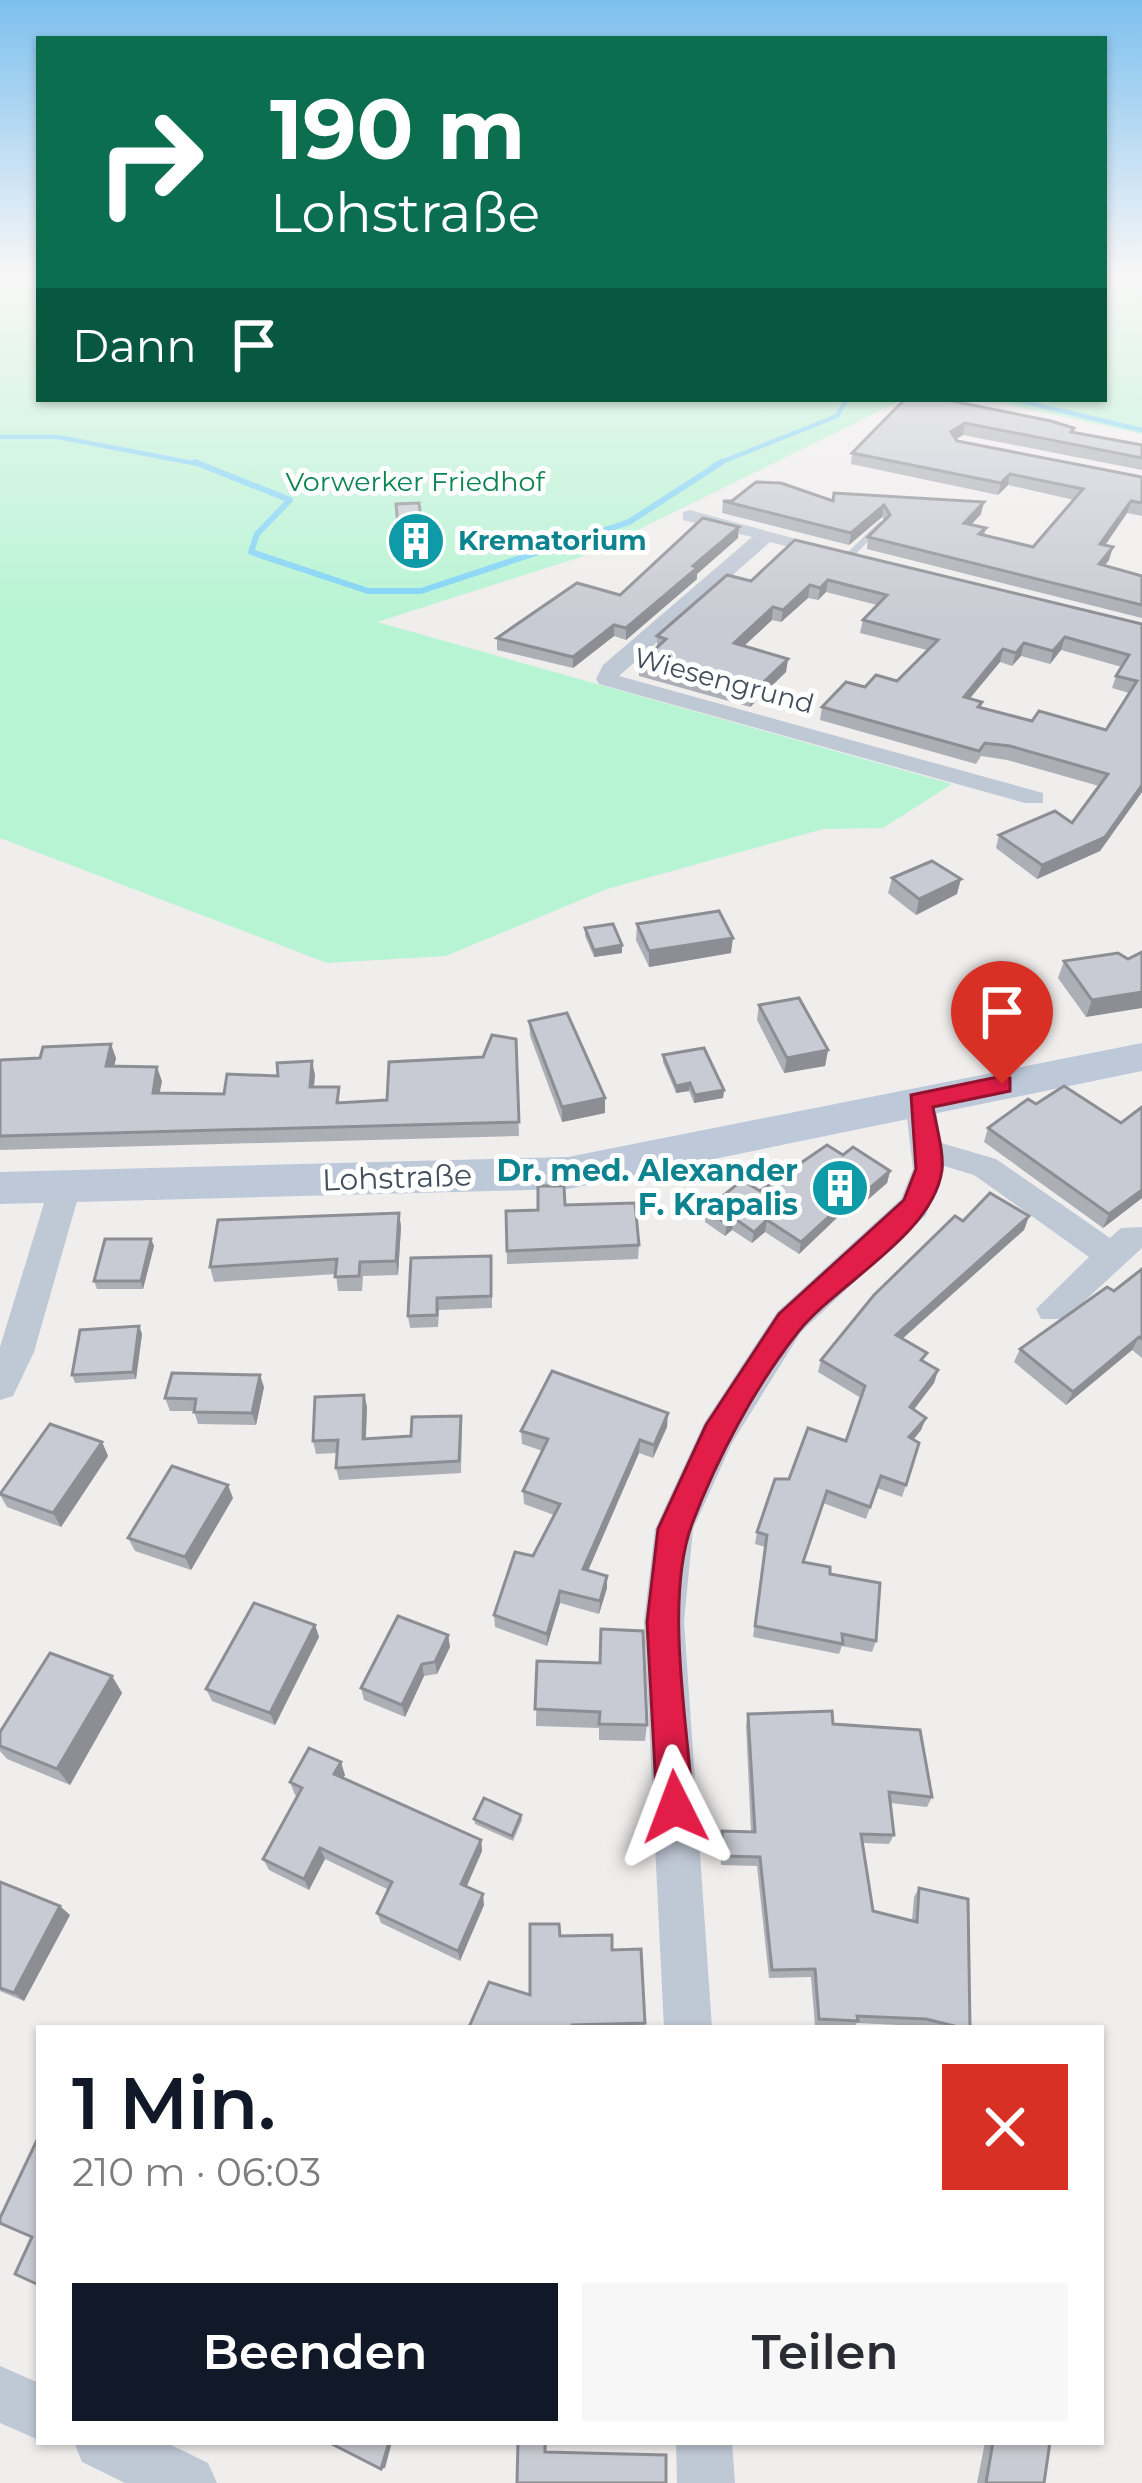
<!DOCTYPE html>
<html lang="de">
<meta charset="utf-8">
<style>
body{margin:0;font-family:Montserrat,sans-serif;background:#f7f7f7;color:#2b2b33;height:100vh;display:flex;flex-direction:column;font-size:45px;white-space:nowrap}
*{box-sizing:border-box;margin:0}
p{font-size:39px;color:#7c7c81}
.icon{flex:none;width:66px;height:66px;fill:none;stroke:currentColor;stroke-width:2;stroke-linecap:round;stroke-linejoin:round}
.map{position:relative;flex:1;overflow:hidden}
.details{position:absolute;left:36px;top:2025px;width:1068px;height:420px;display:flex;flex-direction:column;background:#fff;border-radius:0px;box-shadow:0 3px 9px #0004}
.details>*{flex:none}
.banner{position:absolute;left:36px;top:36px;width:1071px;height:366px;border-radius:0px;box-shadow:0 3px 9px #0004;background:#0b6e4f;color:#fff;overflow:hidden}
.pin{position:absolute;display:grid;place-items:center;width:102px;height:102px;color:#fff;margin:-123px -51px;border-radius:50% 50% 50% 0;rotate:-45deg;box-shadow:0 0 12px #0007}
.pin .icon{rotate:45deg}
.me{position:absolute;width:132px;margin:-66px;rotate:357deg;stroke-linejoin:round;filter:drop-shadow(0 0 9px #0008)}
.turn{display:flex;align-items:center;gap:42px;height:252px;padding:0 36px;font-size:54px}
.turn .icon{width:156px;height:156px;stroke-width:2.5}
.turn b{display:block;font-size:84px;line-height:102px}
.then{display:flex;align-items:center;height:114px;padding:0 36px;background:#0003;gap:24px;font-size:45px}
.round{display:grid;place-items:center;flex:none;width:126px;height:126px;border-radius:0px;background:#f7f7f7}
.summary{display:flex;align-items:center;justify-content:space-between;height:204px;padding:0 36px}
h1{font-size:72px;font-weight:600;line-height:90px;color:#111827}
.button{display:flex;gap:24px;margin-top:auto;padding:24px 36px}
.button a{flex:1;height:138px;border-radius:0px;background:#111827;color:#fff;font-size:48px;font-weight:600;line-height:138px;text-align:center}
.button a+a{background:#f7f7f7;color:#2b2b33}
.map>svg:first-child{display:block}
.green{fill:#b6f4d3}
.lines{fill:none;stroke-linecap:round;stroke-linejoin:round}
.stream-far1{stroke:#7ed3f6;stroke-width:4.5}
.stream{stroke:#7ed3f6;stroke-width:6}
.service{fill:#bfc8d5;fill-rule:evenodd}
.minor{fill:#bfc8d5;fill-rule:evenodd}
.secondary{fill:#bdc8d9;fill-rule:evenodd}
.wall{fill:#adafb6;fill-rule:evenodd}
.shaded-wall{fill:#8d8e94}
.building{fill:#c9cbd4;stroke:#8d8e94;stroke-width:3;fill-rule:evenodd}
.route{fill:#e11d48;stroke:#92132f;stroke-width:3}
.labels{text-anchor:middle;stroke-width:10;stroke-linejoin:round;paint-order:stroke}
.far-park-label{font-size:27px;fill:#0c8654;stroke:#fff}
.far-culture-label{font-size:27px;font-weight:bold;fill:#0d838f;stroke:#fff;text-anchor:start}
.far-street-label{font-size:27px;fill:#434f5d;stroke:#fff}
.culture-label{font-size:30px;font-weight:bold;fill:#0d838f;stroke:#fff;text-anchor:end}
.street-label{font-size:30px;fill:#434f5d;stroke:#fff}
</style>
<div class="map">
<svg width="1142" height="2483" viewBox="0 0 1142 2483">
<rect width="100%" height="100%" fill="#f0eded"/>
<g class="green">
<polygon points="0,276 39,276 39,399 904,399 587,555 377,622 952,784 883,828 823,829 607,889 446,956 327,963 0,838"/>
<polygon points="1104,276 1142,276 1142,434 983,399 1104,399"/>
</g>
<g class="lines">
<g class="stream-far1">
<polyline points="1012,399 1142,430"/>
<polyline points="0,437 58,437 203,465"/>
<polyline points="714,465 837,416 847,399"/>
</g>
<polyline class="stream" points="195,462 290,500 257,534 251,552 368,591 421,591 629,522 722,462"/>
<polygon class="service" points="880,521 885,524 883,526 852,558 846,558 846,554"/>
<g class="minor">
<polygon points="690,510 844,552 834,558 770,542 619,676 1043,793 1043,803 1025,803 599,684 596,679 603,665 752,537 683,520 683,512"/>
<polygon points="920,1090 935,1101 941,1143 996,1159 1110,1238 1121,1228 1142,1227 1142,1248 1065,1319 1041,1319 1036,1309 1089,1257 974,1175 944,1166 926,1215 801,1332 732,1443 693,1529 684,1621 712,2028 664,2028 644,1621 655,1529 704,1423 777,1312 901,1199 913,1169 905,1101"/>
<polygon points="65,1175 81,1187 34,1352 13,1396 0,1400 0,1347 49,1187"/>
<polygon points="0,2366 39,2383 39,2440 0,2423"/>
<polygon points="74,2442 165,2442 208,2463 217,2483 125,2483 82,2462"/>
<polygon points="676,2442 732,2442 735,2483 677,2483"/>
</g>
<polygon class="secondary" points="1142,1043 1142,1071 568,1189 0,1204 0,1172 568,1157"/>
</g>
<g class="wall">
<polygon points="952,401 1074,428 1073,432 1142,445 1142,470 963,435 956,439 957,441 1142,477 1142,516 1127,513 1105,545 1109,560 1104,566 1142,576 1142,618 867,549 868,537 885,521 882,517 849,545 722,513 723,501 833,501 981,514 971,524 986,528 984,536 1033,547 1074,500 1008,485 998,495 851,464 852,453"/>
<polygon points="419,503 425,559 401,560 396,504"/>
<polygon points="738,538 697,574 697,579 626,640 614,636 573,668 497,650 497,638 620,595"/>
<path d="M795,540l347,84v168l-42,59 -63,28 -41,-31 3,-13 73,-12 27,-37 -92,-26 -26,-4 -5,8 -156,-44 2,-13 43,-20 32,-6 30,-31 -67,-17 3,-13 14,-15 -51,-13 -8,8 -10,-2 -27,24 -9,-2 -28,26 44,13 -2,13 -36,35 -111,-31v-12l18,-16v-12l94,-55zM1061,650l61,17 -6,9 -4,12 17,5 -23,37 -74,-9 -51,-14 1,-5 -12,-4 30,-36 12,4 9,-10 29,8z"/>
<polygon points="892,878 957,894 916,915 888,893"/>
<polygon points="637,924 731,953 649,967 636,940"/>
<polygon points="585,928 622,945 622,953 594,957 585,936"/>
<polygon points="1128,959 1086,1017 1058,978 1064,961"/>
<polygon points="960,1000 1013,1032 974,1039 957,1014"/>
<polygon points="759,1005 828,1050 825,1066 784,1073 757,1020"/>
<polygon points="529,1021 605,1113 562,1122 530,1036"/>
<polygon points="516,1039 519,1136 0,1150 0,1060 116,1058 114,1066 162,1081 159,1093 224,1094 278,1076 315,1075 314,1087 341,1102 387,1100 483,1057"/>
<polygon points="663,1055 724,1090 723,1098 694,1103 689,1091 676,1093 663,1062"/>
<polygon points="1036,1104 1121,1123 1142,1107 1142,1198 1103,1228 984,1142 988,1128"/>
<polygon points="843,1155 890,1171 887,1183 849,1216 843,1212 799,1254 765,1232 752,1243 732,1230 725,1236 705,1222 706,1210 760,1191"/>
<polygon points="565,1205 639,1245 638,1259 507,1264 506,1211 538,1210"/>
<polygon points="399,1213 401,1227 398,1275 363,1276 362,1291 338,1291 336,1274 214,1282 210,1267"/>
<polygon points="1029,1216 1024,1230 902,1339 924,1361 938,1370 934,1383 913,1410 926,1418 921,1430 913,1440 906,1485 902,1497 877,1488 866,1519 823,1503 803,1562 830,1574 876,1641 872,1652 842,1646 839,1654 753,1637 765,1547 755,1544 757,1532 789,1479 846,1441 861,1398 818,1372 821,1360 963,1221"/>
<polygon points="151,1239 154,1246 143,1289 97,1289 94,1281"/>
<polygon points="411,1258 492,1269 492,1308 439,1310 438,1327 410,1328 408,1316"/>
<polygon points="1142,1269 1142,1358 1132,1350 1066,1405 1014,1362 1020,1349 1114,1291"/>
<polygon points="139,1326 142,1334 136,1379 75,1383 72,1375"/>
<polygon points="264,1387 256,1425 198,1424 194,1411 170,1411 165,1398"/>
<polygon points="364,1395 367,1407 366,1439 411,1436 462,1429 461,1473 339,1480 336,1468 337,1453 316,1454 313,1441"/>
<polygon points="667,1427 653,1458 639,1453 588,1571 607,1588 599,1614 560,1603 547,1646 495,1627 494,1615 533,1556 554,1515 524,1504 523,1491 543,1451 522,1444 521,1431"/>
<polygon points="102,1442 108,1456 61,1527 7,1507 0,1495 0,1492"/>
<polygon points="233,1498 191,1570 135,1551 128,1538"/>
<polygon points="315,1625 319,1637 275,1725 212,1701 206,1689"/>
<polygon points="448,1635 450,1647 437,1674 424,1676 405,1717 364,1700 361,1688"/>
<polygon points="537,1661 647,1725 645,1741 599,1740 599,1728 536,1726"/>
<polygon points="112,1676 122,1693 70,1785 7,1759 0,1751 0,1732"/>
<polygon points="748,1714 833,1724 932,1797 927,1807 890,1803 894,1835 889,1844 863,1843 873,1911 912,1921 914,1897 919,1888 970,2028 928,2028 919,2026 857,2023 853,2028 815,2026 811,1977 769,1978 757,1866 721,1865 720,1841 722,1831 751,1832 746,1725"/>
<polygon points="345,1775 343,1778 481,1840 482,1851 466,1887 484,1905 460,1961 381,1923 377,1913 389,1890 325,1859 309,1890 269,1870 263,1859 298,1796 295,1795 290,1782"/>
<polygon points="521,1815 522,1820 513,1841 475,1824 474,1819"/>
<polygon points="0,1882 70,1915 24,2001 0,1991"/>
<polygon points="560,1936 612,1950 645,2023 644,2028 469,2028 530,1995"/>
<polygon points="985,2442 1050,2442 1044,2483 977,2483"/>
</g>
<g class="shaded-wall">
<polygon points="965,423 963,435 949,443 951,432"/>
<polygon points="1010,474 1008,485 998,495 1001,483"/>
<polygon points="1131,501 1127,513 1097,557 1100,544"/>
<polygon points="984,502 981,514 962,535 964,523"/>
<polygon points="884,505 882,517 849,545 851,533"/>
<polygon points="739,527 738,538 697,574 697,579 626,640 626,628"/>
<polygon points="1113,547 1109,560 1096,577 1099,564"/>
<polygon points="828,580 826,592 818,600 820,588"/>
<polygon points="810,585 808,598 781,622 783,610"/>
<polygon points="773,607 772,620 733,656 734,643"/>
<polygon points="614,625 614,636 573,668 573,657"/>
<polygon points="1065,637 1061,650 1050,664 1053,651"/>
<polygon points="1024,643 1021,656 1012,666 1016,653"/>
<polygon points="1003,649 1000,662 961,709 964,697"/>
<polygon points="788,659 786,672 750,707 751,694"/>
<polygon points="1142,785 1142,792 1100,851 1037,879 1042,865"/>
<polygon points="961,879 957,894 916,915 919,899"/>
<polygon points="733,938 731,953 649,967 649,951"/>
<polygon points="622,945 622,953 594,957 594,950"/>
<polygon points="1142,992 1142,1008 1086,1017 1092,1000"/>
<polygon points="1018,1018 1013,1032 974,1039 978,1026"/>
<polygon points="111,1044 116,1058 111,1080 106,1066"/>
<polygon points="828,1050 825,1066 784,1073 787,1058"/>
<polygon points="312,1061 315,1075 312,1101 310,1087"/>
<polygon points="157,1067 162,1081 157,1107 153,1093"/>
<polygon points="690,1083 689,1091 676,1093 676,1086"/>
<polygon points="724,1090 723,1098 694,1103 695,1095"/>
<polygon points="605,1098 605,1113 562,1122 562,1107"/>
<polygon points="890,1171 887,1183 849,1216 851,1204"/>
<polygon points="1142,1190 1142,1198 1103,1228 1109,1214"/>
<polygon points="846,1201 843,1212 799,1254 801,1242"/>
<polygon points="399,1213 401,1227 398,1275 396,1261"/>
<polygon points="1029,1216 1024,1230 892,1348 896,1335"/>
<polygon points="734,1218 732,1230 725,1236 727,1224"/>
<polygon points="767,1220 765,1232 752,1243 754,1232"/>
<polygon points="151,1239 154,1246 143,1289 141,1281"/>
<polygon points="139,1326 142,1334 136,1379 133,1372"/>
<polygon points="1139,1337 1132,1350 1066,1405 1073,1392"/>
<polygon points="938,1370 934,1383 906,1420 910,1407"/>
<polygon points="260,1375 264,1387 256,1425 252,1413"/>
<polygon points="364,1395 367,1407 365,1451 363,1439"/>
<polygon points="668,1413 667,1427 653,1458 654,1445"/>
<polygon points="926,1418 921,1430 905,1450 909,1437"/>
<polygon points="640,1440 639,1453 583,1582 583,1569"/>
<polygon points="102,1442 108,1456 61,1527 53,1513"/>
<polygon points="228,1485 233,1498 191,1570 185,1557"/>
<polygon points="607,1576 607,1588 599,1614 600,1601"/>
<polygon points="560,1591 560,1603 547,1646 547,1634"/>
<polygon points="315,1625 319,1637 275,1725 270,1713"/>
<polygon points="448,1635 450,1647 437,1674 435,1662"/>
<polygon points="422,1664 424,1676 405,1717 402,1705"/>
<polygon points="112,1676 122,1693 70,1785 57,1769"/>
<polygon points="341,1762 345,1775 339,1786 334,1774"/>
<polygon points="481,1840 482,1851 463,1895 461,1884"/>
<polygon points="320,1848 325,1859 309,1890 304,1879"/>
<polygon points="483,1894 484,1905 460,1961 458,1951"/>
<polygon points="60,1906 70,1915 24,2001 14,1993"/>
<polygon points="389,2442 392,2442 385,2468 381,2469"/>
</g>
<g class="building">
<polygon points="905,399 951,399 952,401 1051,421 1074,428 1071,432 1142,445 1142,458 965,423 951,432 957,441 1142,477 1142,503 1131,501 1100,544 1113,547 1099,564 1142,576 1142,605 868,537 890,515 884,505 851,533 723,501 732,501 756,482 781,483 833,501 834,493 984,502 964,523 986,528 979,534 1033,547 1083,489 1010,474 1001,483 852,453"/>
<polygon points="419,503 424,545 400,546 396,504"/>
<polygon points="703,518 739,527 693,566 697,568 626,628 614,625 573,657 497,638 577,583 620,595"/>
<path d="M795,540l347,84v161l-37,52 -63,28 -43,-30 56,-24 17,12 36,-49 -98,-28 -25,-3 -6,8 -157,-44 24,-25 19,5 11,-12 21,6 41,-41 -75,-20 24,-25 -59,-15 -8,8 -10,-3 -27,25 -10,-3 -39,36 54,16 -37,35 -112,-30 27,-25 -9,-3 70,-61 24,6zM1065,637l64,18 -13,21 21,5 -31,49 -67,-19 -7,10 -54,-14 4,-5 -18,-5 39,-48 13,4 8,-10 29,8z"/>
<polygon points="932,861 961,879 919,899 892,878"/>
<polygon points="719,911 733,938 649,951 637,924"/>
<polygon points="613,924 622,945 594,950 585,928"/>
<polygon points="1142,952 1142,992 1092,1000 1064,961 1118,953 1128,959"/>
<polygon points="999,992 1018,1018 978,1026 960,1000"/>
<polygon points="799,998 828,1050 787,1058 759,1005"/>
<polygon points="567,1013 605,1098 562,1107 529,1021"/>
<polygon points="492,1035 516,1039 519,1122 0,1136 0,1060 40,1058 43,1047 111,1044 106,1066 157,1067 153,1093 224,1094 227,1074 278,1076 277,1063 312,1061 310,1087 339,1087 337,1103 387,1100 389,1062 483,1057"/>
<polygon points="704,1048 724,1090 695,1095 690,1083 676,1086 663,1055"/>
<polygon points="1064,1086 1121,1123 1142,1107 1142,1190 1109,1214 988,1128 1028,1099 1036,1104"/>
<polygon points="827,1145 843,1155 853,1147 890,1171 851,1204 846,1201 801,1242 767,1220 754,1232 734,1218 727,1224 706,1210 742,1180 760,1191"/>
<polygon points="538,1186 564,1186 565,1205 635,1203 639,1245 507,1251 506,1211 538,1210"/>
<polygon points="990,1193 1029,1216 896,1335 927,1353 921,1360 938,1370 910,1407 926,1418 909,1437 919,1443 906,1485 881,1476 870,1507 827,1491 803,1562 830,1567 830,1574 880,1583 876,1641 842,1634 843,1644 755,1626 767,1535 757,1532 775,1479 789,1479 808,1428 846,1441 865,1386 821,1360 874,1295 955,1216 963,1221"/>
<polygon points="399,1213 396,1261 360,1262 359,1276 335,1277 337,1259 210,1267 218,1220"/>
<polygon points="105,1239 151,1239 141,1281 94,1281"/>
<polygon points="491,1256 491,1296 437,1298 437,1315 408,1316 411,1258"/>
<polygon points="1142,1269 1142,1339 1139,1337 1073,1392 1020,1349 1107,1287 1114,1291"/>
<polygon points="139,1326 133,1372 72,1375 80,1330"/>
<polygon points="552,1371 668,1413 654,1445 640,1440 583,1569 607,1576 600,1601 560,1591 547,1634 494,1615 515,1552 533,1556 560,1504 523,1491 548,1439 521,1431"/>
<polygon points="172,1373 260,1375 252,1413 194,1412 196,1399 165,1398"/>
<polygon points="364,1395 363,1439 411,1436 412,1417 461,1416 459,1461 336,1468 338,1440 313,1441 315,1397"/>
<polygon points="50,1424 102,1442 53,1513 0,1494"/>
<polygon points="172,1466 228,1485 185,1557 128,1538"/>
<polygon points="254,1603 315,1625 270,1713 206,1689"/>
<polygon points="398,1616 448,1635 435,1662 422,1664 402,1705 361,1688"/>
<polygon points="601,1629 643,1631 647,1725 599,1724 600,1712 535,1709 537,1661 600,1663"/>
<polygon points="50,1653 112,1676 57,1769 0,1746 0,1732"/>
<polygon points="832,1711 833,1724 920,1730 932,1797 889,1792 894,1835 861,1834 873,1911 917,1922 919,1888 968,1899 970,2028 962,2028 926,2019 857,2016 858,2021 819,2019 815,1969 772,1970 760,1857 723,1856 722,1831 755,1832 748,1714"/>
<polygon points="309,1748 341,1762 334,1774 481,1840 461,1884 483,1894 458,1951 377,1913 392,1882 320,1848 304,1879 263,1859 302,1788 290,1782"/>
<polygon points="484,1798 521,1815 512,1836 474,1819"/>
<polygon points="0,1882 60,1906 14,1993 0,1988"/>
<polygon points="530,1924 559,1924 560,1936 612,1935 612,1950 641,1949 645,2023 572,2025 571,2028 469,2027 489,1982 530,1995"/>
<polygon points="37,2140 39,2141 39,2285 15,2274 32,2237 0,2223 0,2218"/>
<polygon points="328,2442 389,2442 381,2469"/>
<polygon points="518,2442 545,2442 545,2452 666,2455 666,2483 517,2483"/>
<polygon points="993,2442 1050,2442 1044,2483 986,2483"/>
</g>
<linearGradient id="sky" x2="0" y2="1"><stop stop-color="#7dc0ee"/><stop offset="0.44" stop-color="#f8f7f7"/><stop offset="1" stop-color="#f8f7f7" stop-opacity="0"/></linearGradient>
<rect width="1142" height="623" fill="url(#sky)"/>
<path class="route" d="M1002,1076l8,2v13l-77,16c3,19 11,44 9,63 -9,65 -105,113 -144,162 -44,56 -81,126 -106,192 -28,76 -4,202 1,283l-5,13 -13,5 -13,-5 -5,-13 -10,-185 11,-93 48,-104 73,-111 125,-114 12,-31 -5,-74z"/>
<defs>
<g id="building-disc" transform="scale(3)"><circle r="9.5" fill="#0f9aa8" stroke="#fff"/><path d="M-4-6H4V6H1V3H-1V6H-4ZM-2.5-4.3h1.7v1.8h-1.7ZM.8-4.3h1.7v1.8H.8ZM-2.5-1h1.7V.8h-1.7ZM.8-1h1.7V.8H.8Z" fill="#fff"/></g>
</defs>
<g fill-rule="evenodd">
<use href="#building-disc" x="416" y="541"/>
<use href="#building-disc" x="840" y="1188"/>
</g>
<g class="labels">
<g class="far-park-label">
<text x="415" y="491">Vorwerker Friedhof</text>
</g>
<g class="far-culture-label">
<text x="458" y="550">Krematorium</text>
</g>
<g class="far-street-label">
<text transform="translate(724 681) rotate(15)" y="9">Wiesengrund</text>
</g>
<g class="culture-label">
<text x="798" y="1181">Dr. med. Alexander<tspan x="798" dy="34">F. Krapalis</tspan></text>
</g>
<g class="street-label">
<text transform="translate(397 1178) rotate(-2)" y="10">Lohstraße</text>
</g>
</g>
</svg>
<div class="pin" style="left:1002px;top:1084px;background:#d93025"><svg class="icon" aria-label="arrive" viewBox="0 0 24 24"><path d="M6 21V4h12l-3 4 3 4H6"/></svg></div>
<svg class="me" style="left:675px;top:1807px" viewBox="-20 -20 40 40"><path d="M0-17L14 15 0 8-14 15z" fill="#e11d48" stroke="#fff" stroke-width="4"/></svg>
<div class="banner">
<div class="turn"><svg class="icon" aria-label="right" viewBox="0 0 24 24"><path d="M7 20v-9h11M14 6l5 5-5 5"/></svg><div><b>190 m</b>Lohstraße</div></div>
<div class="then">Dann<svg class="icon" aria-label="arrive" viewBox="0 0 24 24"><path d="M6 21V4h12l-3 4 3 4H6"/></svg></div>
</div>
<section class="details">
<div class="summary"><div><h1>1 Min.</h1><p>210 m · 06:03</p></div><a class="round" style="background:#d93025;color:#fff"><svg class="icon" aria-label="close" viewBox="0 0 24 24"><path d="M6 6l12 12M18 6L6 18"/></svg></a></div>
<div class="button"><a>Beenden</a><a>Teilen</a></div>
</section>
</div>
